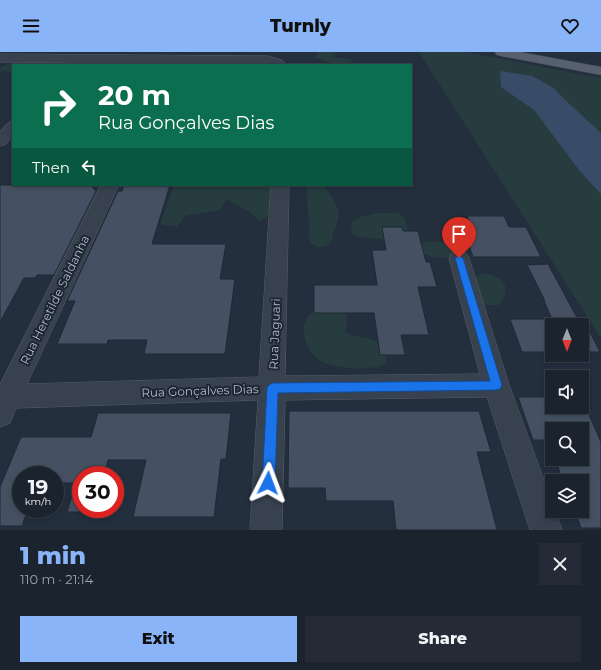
<!DOCTYPE html>
<meta charset="utf-8">
<style>
body{margin:0;font-family:Montserrat,sans-serif;background:#242b36;color:#f1f3f6;height:100vh;display:flex;flex-direction:column;font-size:15px;white-space:nowrap}
*{box-sizing:border-box;margin:0}
p{font-size:13px;color:#a0a4aa}
.icon{flex:none;width:22px;height:22px;fill:none;stroke:currentColor;stroke-width:2;stroke-linecap:round;stroke-linejoin:round}
.map{position:relative;height:478px;overflow:hidden}
.details{display:flex;flex-direction:column;background:#1b232e;flex:1}
.details>*{flex:none}
.top-card{position:absolute;left:12px;top:12px;width:400px;height:122px;border-radius:0px;box-shadow:0 2px 6px #0003,0 0 0 1px #39404a;background:#0b6e4f;color:#fff;overflow:hidden}
.needle{width:26px;rotate:180deg}
.fabs{position:absolute;left:545px;top:266px;display:grid;gap:8px}
.fabs a{display:grid;place-items:center;width:44px;height:44px;border-radius:0px;background:#1b232e;box-shadow:0 2px 6px #0003,0 0 0 1px #39404a;font-size:20px}
.speed{position:absolute;left:12px;top:414px;display:flex;gap:8px;font-size:20px;font-weight:700;text-align:center}
.speed>*{display:grid;place-content:center;width:52px;height:52px;border-radius:50%;background:#1b232e;box-shadow:0 2px 6px #0003,0 0 0 1px #39404a;line-height:1}
.speed small{font-size:10px;font-weight:400}
.speed .limit{border:6px solid #d22;background:#fff;color:#111}
.pin{position:absolute;display:grid;place-items:center;width:34px;height:34px;color:#fff;margin:-41px -17px;border-radius:50% 50% 50% 0;rotate:-45deg;box-shadow:0 0 4px #0007}
.pin .icon{rotate:45deg}
.me{position:absolute;width:44px;margin:-22px;rotate:3deg;stroke-linejoin:round;filter:drop-shadow(0 0 3px #0008)}
.turn{display:flex;align-items:center;gap:14px;height:84px;padding:0 20px;font-size:18px}
.turn .icon{width:52px;height:52px;stroke-width:2.5}
.turn b{display:block;font-size:28px;line-height:34px}
.then{display:flex;align-items:center;height:38px;padding:0 20px;background:#0003;gap:8px;font-size:15px}
.round{display:grid;place-items:center;flex:none;width:42px;height:42px;border-radius:0px;background:#242b36}
.summary{display:flex;align-items:center;justify-content:space-between;height:68px;padding:0 20px}
h1{font-size:24px;font-weight:800;line-height:30px;color:#8ab4f8}
.primary-button{display:flex;gap:8px;margin-top:auto;padding:8px 20px}
.primary-button a{flex:1;height:46px;border-radius:0px;background:#8ab4f8;color:#111;font-size:16px;font-weight:800;line-height:46px;text-align:center}
.primary-button a+a{background:#242b36;color:#f1f3f6}
header{display:flex;justify-content:space-between;align-items:center;height:52px;padding:0 20px;background:#8ab4f8;color:#111;font-size:18px;font-weight:800}
.map>svg:first-child{display:block}
.green{fill:#263c3f}
.water{fill:#394c67}
.building{fill:#455162;stroke:#1f2835}
.lines{fill:none;stroke-linecap:round;stroke-linejoin:round}
.minor-casing{stroke:#565f6c;stroke-width:1}
.major-casing{stroke:#414a57;stroke-width:1}
.minor{fill:#38414e;fill-rule:evenodd}
.major{fill:#56606e;fill-rule:evenodd}
.route{fill:#1a73e8;stroke:#114b97}
.labels{text-anchor:middle;stroke-width:4;stroke-linejoin:round;paint-order:stroke}
.street-label{font-size:12px;fill:#b4bcc9;stroke:#1d2633}
</style>
<header><svg class="icon" aria-label="menu" viewBox="0 0 24 24"><path d="M4 6h16M4 12h16M4 18h16"/></svg>Turnly<svg class="icon" aria-label="heart" viewBox="0 0 24 24"><path d="M12 20l-8-8c-3-5 5-10 8-4 3-6 11-1 8 4z"/></svg></header>
<div class="map">
<svg width="601" height="478" viewBox="0 0 601 478">
<rect width="100%" height="100%" fill="#242f3e"/>
<g class="green">
<path d="M318,0h19l-4,5 17,2 3,3c-11,5 -27,1 -38,-5z"/>
<polygon points="419,0 465,0 601,26 601,286"/>
<polygon points="29,10 50,12 52,13 13,13 13,20 2,19 0,21 0,16 11,11"/>
<polygon points="174,133 275,133 273,161 260,169 250,160 226,147 220,158 185,164 177,175 160,172"/>
<path d="M306,133h18c6,9 18,24 14,35 -2,8 -6,13 -6,21l-6,5 -9,1 -7,-5 -2,-5 2,-3z"/>
<polygon points="378,161 397,161 405,166 408,178 407,183 391,188 358,185 352,181 351,174 353,169 360,165"/>
<path d="M428,189c12,0 23,2 33,9l-3,6c-15,2 -26,3 -39,-5l1,-7z"/>
<path d="M484,221c21,4 28,14 15,32h-21l-7,-22 4,-6z"/>
<path d="M321,254l21,2 5,8 -1,17c20,8 42,1 40,31 -17,7 -44,5 -61,-1 -16,-6 -27,-30 -18,-45 3,-5 9,-8 14,-12z"/>
</g>
<polygon class="water" points="500,19 532,24 554,36 562,45 601,81 601,142 579,118 534,58 501,35"/>
<g class="building">
<polygon points="0,133 90,133 96,139 54,223 37,223 35,226 24,226 0,270"/>
<polygon points="124,133 170,133 152,192 226,192 220,227 235,227 225,302 144,302 147,288 108,288 107,292 57,292 75,249 67,249 118,139 122,139"/>
<polygon points="467,164 504,164 509,175 526,175 541,205 473,205 466,185 475,185"/>
<polygon points="382,175 402,175 403,179 418,179 426,210 430,210 437,235 418,235 429,283 401,283 405,303 380,303 374,261 314,261 314,233 377,233 372,198 386,198"/>
<polygon points="548,212 581,273 552,273 552,300 522,300 510,267 552,267 544,249 545,249 527,213"/>
<polygon points="582,275 585,280 590,280 600,300 582,300"/>
<polygon points="518,345 552,345 552,355 582,355 582,347 601,390 601,476 581,476 575,459 582,459 582,429 563,429 555,407 582,407 582,377 552,377 552,398 548,388 533,388"/>
<polygon points="289,359 479,359 491,400 477,400 497,478 396,478 393,449 326,449 325,436 288,436"/>
<polygon points="98,361 231,361 226,407 221,407 214,465 133,465 146,408 108,408 104,423 81,423 81,457 94,457 94,460 67,460 76,431 55,431 55,423 21,423 21,457 28,457 22,474 0,474 0,435 21,385 91,385"/>
</g>
<g class="lines">
<g class="minor-casing">
<g id="minor">
<polygon points="0,2 268,4 282,8 287,13 0,10"/>
<polygon points="13,70 13,83 6,92 0,94 0,79 8,71"/>
<polygon points="101,133 119,133 27,332 259,325 271,133 289,133 285,324 480,322 449,206 452,201 459,199 466,201 469,206 509,333 552,450 552,459 555,459 562,478 530,478 487,345 285,348 282,478 250,478 258,348 16,356 10,371 0,375 0,333"/>
</g>
</g>
<g class="major-casing">
<polygon id="major" points="495,0 520,0 601,15 601,23 501,4 497,3"/>
</g>
<use href="#minor" class="minor"/>
<use href="#major" class="major"/>
</g>
<polygon class="route" points="459,203 463,206 502,333 500,337 496,338 278,341 275,431 273,435 268,437 264,435 262,431 267,336 269,333 273,331 490,329 455,206"/>
<g class="labels">
<g class="street-label">
<text transform="translate(55 248) rotate(-64)" y="4">Rua Heretilde Saldanha</text>
<text transform="translate(275 282) rotate(-88)" y="4">Rua Jaguari</text>
<text transform="translate(200 339) rotate(-2)" y="4">Rua Gonçalves Dias</text>
</g>
</g>
</svg>
<div class="fabs">
<a><svg class="needle" viewBox="-14 -14 28 28"><path d="M0-13l5 13h-10z" fill="#e53935"/><path d="M0 13l5-13h-10z" fill="#a0a4aa"/></svg></a>
<a><svg class="icon" aria-label="sound" viewBox="0 0 24 24"><path d="M4 9h4l5-4v14l-5-4H4zM17 9q2 3 0 6"/></svg></a>
<a><svg class="icon" aria-label="search" viewBox="0 0 24 24"><circle cx="10" cy="10" r="6"/><path d="M15 15l6 6"/></svg></a>
<a><svg class="icon" aria-label="layers" viewBox="0 0 24 24"><path d="M12 4l9 5-9 5-9-5zM3 14l9 5 9-5"/></svg></a>
</div>
<div class="speed"><div>19<small>km/h</small></div><div class="limit">30</div></div>
<div class="pin" style="left:459px;top:206px;background:#d93025"><svg class="icon" aria-label="arrive" viewBox="0 0 24 24"><path d="M6 21V4h12l-3 4 3 4H6"/></svg></div>
<svg class="me" style="left:268px;top:431px" viewBox="-20 -20 40 40"><path d="M0-17L14 15 0 8-14 15z" fill="#1a73e8" stroke="#fff" stroke-width="4"/></svg>
<div class="top-card">
<div class="turn"><svg class="icon" aria-label="right" viewBox="0 0 24 24"><path d="M7 20v-9h11M14 6l5 5-5 5"/></svg><div><b>20 m</b>Rua Gonçalves Dias</div></div>
<div class="then">Then<svg class="icon" aria-label="left" viewBox="0 0 24 24"><path d="M17 20v-9H6M10 6l-5 5 5 5"/></svg></div>
</div>
</div>
<section class="details">
<div class="summary"><div><h1>1 min</h1><p>110 m · 21:14</p></div><a class="round"><svg class="icon" aria-label="close" viewBox="0 0 24 24"><path d="M6 6l12 12M18 6L6 18"/></svg></a></div>
<div class="primary-button"><a>Exit</a><a>Share</a></div>
</section>
